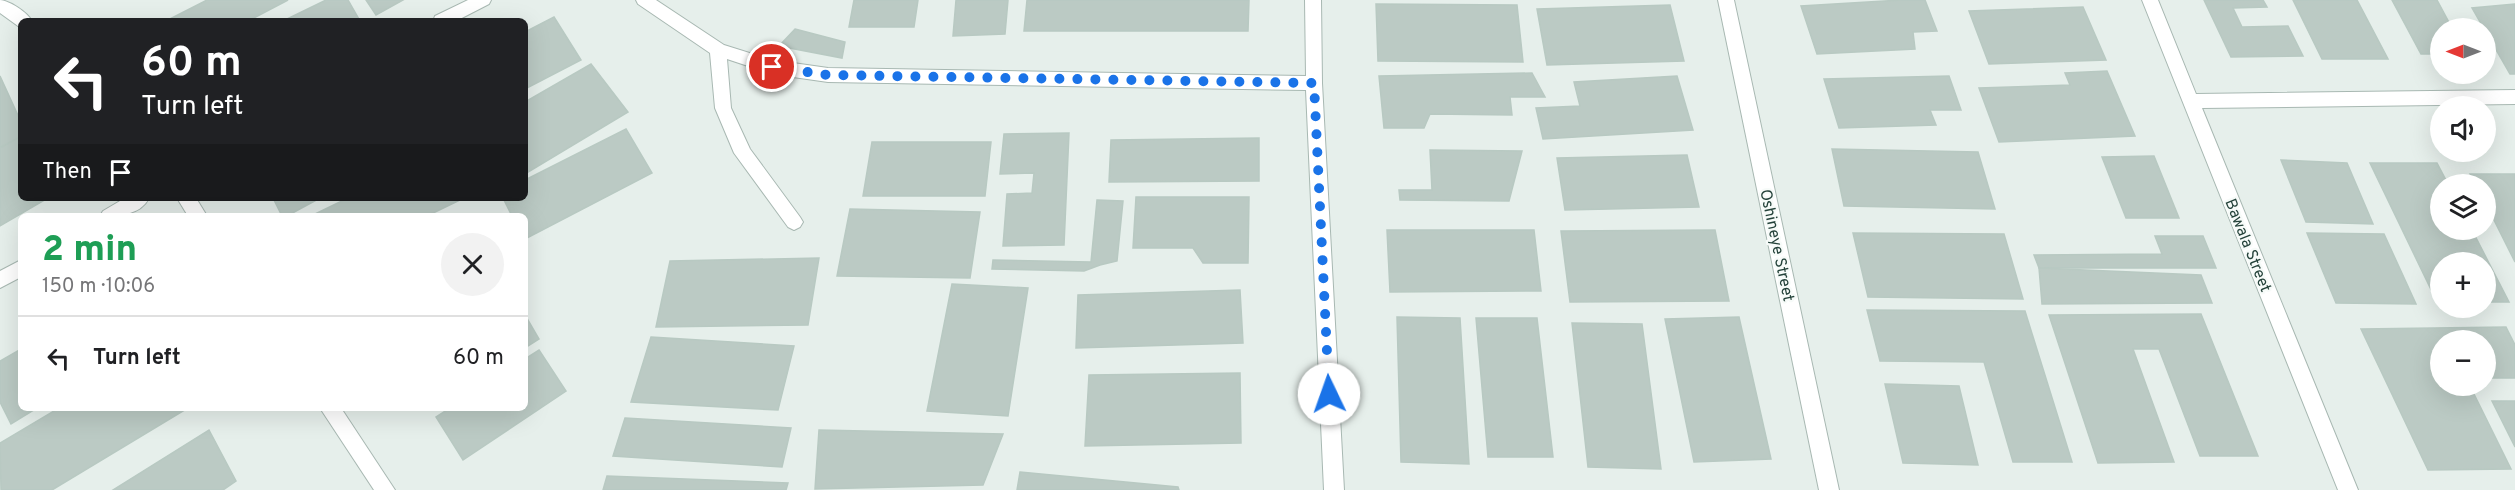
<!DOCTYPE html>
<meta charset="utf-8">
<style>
body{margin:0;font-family:Overpass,sans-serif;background:#f2f2f2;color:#202124;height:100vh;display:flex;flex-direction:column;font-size:22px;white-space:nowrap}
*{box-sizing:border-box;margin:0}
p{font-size:20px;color:#757577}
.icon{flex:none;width:33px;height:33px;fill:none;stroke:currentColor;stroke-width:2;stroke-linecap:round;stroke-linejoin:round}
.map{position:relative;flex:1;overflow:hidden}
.drawer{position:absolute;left:18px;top:213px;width:510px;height:198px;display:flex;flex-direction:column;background:#fff;border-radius:9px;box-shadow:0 6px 24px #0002}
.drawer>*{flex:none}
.top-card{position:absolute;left:18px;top:18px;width:510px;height:183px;border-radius:9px;box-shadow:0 6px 24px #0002;background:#202124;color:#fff;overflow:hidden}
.needle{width:39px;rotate:270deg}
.tools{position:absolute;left:2430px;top:18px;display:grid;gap:12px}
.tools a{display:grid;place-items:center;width:66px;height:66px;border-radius:50%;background:#fff;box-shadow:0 6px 24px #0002;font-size:30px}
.pin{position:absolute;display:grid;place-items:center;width:51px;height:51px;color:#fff;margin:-26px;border:3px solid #fff;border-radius:50%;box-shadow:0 2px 6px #0007}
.me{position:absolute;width:66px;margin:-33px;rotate:357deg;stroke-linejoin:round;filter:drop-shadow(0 0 4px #0008)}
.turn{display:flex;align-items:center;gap:21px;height:126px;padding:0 24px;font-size:27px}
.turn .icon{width:78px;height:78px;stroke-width:2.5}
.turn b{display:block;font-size:42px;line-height:51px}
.then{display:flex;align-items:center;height:57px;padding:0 24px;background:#0003;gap:12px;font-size:22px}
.round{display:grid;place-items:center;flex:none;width:63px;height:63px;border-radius:32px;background:#f2f2f2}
.headline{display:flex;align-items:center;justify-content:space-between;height:102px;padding:0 24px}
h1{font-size:36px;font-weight:800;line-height:45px;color:#1e9e55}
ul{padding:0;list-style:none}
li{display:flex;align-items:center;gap:18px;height:84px;padding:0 24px;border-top:2px solid #e0e0e0}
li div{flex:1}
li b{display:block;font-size:22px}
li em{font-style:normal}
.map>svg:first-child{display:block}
.building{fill:#bbcac4;stroke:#b8c9c2;stroke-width:1.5}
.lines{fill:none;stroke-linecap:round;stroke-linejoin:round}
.minor-casing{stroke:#a8b8b2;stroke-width:2}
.minor{fill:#fff;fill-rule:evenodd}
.route{stroke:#1a73e8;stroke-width:10;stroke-dasharray:0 18}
.labels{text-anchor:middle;stroke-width:4.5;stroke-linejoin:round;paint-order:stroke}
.street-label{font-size:16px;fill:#24423a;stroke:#f7fbf9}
</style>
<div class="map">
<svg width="2515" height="490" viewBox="0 0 2515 490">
<rect width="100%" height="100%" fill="#e6efeb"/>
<g class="building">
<polygon points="207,0 288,0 248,21 166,21"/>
<polygon points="326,0 348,0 360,21 283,21"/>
<polygon points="366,0 403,0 376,15"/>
<polygon points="854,0 918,0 914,27 849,27"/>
<polygon points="956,0 1008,0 1005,34 953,36"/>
<polygon points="1027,0 1249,0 1248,31 1024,31"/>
<polygon points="1901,0 1925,0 1937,31 1913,32 1915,49 1817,54 1801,6"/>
<polygon points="2204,0 2263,0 2267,7 2233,8 2242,27 2288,26 2303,56 2231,57"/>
<polygon points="2293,0 2357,0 2388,59 2322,59"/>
<polygon points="2392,0 2437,0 2452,28 2440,28 2440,54 2421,54"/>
<polygon points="1376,4 1517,5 1523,62 1378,61"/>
<polygon points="2515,4 2515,74 2510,74 2472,8"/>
<polygon points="1670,5 1684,61 1547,65 1537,9"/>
<polygon points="2083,7 2106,60 1989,64 1969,11"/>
<polygon points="554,17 581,60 525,89 525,32"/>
<polygon points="795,29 845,42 842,58 779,46"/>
<polygon points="591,64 628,112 525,174 525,102"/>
<polygon points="2107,71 2135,136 1999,142 1979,88 2070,85 2065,73"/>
<polygon points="1532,73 1545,97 1510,97 1512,115 1430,114 1424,128 1384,128 1379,76"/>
<polygon points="0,76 21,122 21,137 0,147"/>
<polygon points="1677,76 1693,130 1543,139 1536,108 1580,106 1574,82"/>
<polygon points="1949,76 1961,110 1930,110 1936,125 1839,128 1824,79"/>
<polygon points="626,129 652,173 525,239 525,216 512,216 503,198 525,198 525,180"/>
<polygon points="1069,133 1064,245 1003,246 1007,194 1032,193 1034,173 1000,174 1004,134"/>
<polygon points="18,138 21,143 21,198 48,198 0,226 0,148"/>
<polygon points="1259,138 1259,181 1109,182 1111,140"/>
<polygon points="872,142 991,142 985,196 863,196"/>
<polygon points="1832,149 1978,152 1995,209 1844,206"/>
<polygon points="1430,150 1522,151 1509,201 1400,200 1399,190 1432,190"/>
<polygon points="1687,155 1699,207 1565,210 1557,158"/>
<polygon points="2154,156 2179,218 2126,218 2102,157"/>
<polygon points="2281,160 2347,163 2373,224 2306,222"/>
<polygon points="2370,163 2437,163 2448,184 2440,184 2440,230 2472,230 2509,302 2486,302 2486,262 2440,262 2440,302 2437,302"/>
<polygon points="2470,174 2515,174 2515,262 2486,204 2486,184 2475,184"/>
<polygon points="1136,197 1249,197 1248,263 1203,263 1193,248 1133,248"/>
<polygon points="273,198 320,198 287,216 282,216"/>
<polygon points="348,198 462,198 462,199 427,216 311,216"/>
<polygon points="1097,200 1123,201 1117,261 1100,265 1084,271 992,269 993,260 1091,262"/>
<polygon points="850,209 980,212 970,278 837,276"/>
<polygon points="1387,230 1534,230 1541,291 1390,292"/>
<polygon points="1715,230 1729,301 1570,302 1561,231"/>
<polygon points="1853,233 2004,234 2023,299 1868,297"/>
<polygon points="2307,233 2384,234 2416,304 2336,303"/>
<polygon points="2155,236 2203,236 2216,268 2039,268 2034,255 2162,254"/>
<polygon points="819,258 808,325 656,327 670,261"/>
<polygon points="2039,268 2201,275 2212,303 2042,304"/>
<polygon points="952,284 1028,288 1008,416 927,411"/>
<polygon points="1240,290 1243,343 1076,348 1078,295"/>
<polygon points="1867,310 2025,311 2072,462 2013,462 1984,362 1880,361"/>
<polygon points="2201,314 2258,456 2200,456 2159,349 2133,349 2174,462 2098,463 2049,315"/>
<polygon points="525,315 539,339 525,348"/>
<polygon points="1397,317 1460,318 1469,464 1401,462"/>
<polygon points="1739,317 1771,459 1694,462 1665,319"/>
<polygon points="1476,318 1537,318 1553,457 1488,457"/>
<polygon points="1572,323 1642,324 1661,469 1588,467"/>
<polygon points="2506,327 2515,345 2515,378 2486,378 2486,340 2440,340 2440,386 2470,386 2511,469 2428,470 2361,329"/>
<polygon points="651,337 794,346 778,410 631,402"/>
<polygon points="21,349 21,408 37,408 11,424 0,402 0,361"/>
<polygon points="539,350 566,391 463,460 436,417 450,408 525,408 525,359"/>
<polygon points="1240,373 1241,443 1085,446 1089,375"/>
<polygon points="1885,384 1959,386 1978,465 1903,463"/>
<polygon points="2492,401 2515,401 2515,447"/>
<polygon points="59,408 188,408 52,490 1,490 0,443"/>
<polygon points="625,418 791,428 782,467 613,456"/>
<polygon points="209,430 236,481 223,490 113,490"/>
<polygon points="819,430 1003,434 983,485 815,489"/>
<polygon points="1020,472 1178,487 1179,490 1017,490"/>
<polygon points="607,476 788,483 786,490 603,490"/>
</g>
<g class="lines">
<g class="minor-casing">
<g id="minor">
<path d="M0,0c10,1 27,12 32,21h-11v5h-3l-18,-13z"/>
<polygon points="468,0 491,0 489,4 456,21 433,21 435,16"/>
<polygon points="636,0 656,0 724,45 772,60 828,68 1306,76 1305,0 1321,0 1322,83 1344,490 1324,490 1306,90 828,82 772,74 727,59 731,108 750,149 800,217 803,222 800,227 794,230 788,227 734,153 715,108 710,53 638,4"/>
<polygon points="1718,0 1734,0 1839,490 1819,490"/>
<polygon points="2142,0 2158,0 2196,94 2515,90 2515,104 2202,108 2358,490 2338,490"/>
<path d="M125,198h24c-9,18 -32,18 -49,18l3,-5z"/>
<polygon points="177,198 196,198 207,216 188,216"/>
<polygon points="21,260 21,277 0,288 0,271"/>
<polygon points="320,408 341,408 395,490 374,490"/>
</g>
</g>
<use href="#minor" class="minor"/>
</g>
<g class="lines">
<polyline class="route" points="772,67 828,75 1314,83 1329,394"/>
</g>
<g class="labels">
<g class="street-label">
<text transform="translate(1778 245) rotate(78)" y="6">Oshineye Street</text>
<text transform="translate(2249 245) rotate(68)" y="6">Bawala Street</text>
</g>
</g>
</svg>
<div class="tools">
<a><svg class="needle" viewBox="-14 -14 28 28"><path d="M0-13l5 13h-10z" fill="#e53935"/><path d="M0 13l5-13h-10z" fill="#757577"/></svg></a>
<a><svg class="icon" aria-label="sound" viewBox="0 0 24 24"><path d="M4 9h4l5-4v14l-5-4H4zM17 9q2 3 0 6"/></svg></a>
<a><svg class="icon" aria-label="layers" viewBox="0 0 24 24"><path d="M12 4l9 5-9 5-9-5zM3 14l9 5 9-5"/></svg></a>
<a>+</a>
<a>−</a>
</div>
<div class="pin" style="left:772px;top:67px;background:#d93025"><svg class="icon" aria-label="arrive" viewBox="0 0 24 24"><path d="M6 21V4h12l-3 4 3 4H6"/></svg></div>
<svg class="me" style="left:1329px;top:394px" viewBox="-20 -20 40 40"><circle r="19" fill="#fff"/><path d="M0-13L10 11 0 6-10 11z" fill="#1a73e8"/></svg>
<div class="top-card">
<div class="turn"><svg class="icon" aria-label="left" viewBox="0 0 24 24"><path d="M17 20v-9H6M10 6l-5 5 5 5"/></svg><div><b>60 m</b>Turn left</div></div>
<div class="then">Then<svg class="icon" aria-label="arrive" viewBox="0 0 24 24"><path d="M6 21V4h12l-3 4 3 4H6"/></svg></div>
</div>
<section class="drawer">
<div class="headline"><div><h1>2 min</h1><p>150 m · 10:06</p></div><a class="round"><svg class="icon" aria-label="close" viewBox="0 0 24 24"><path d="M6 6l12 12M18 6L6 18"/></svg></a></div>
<ul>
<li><svg class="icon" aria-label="left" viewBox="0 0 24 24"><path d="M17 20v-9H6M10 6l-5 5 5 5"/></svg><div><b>Turn left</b></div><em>60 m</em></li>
</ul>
</section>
</div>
